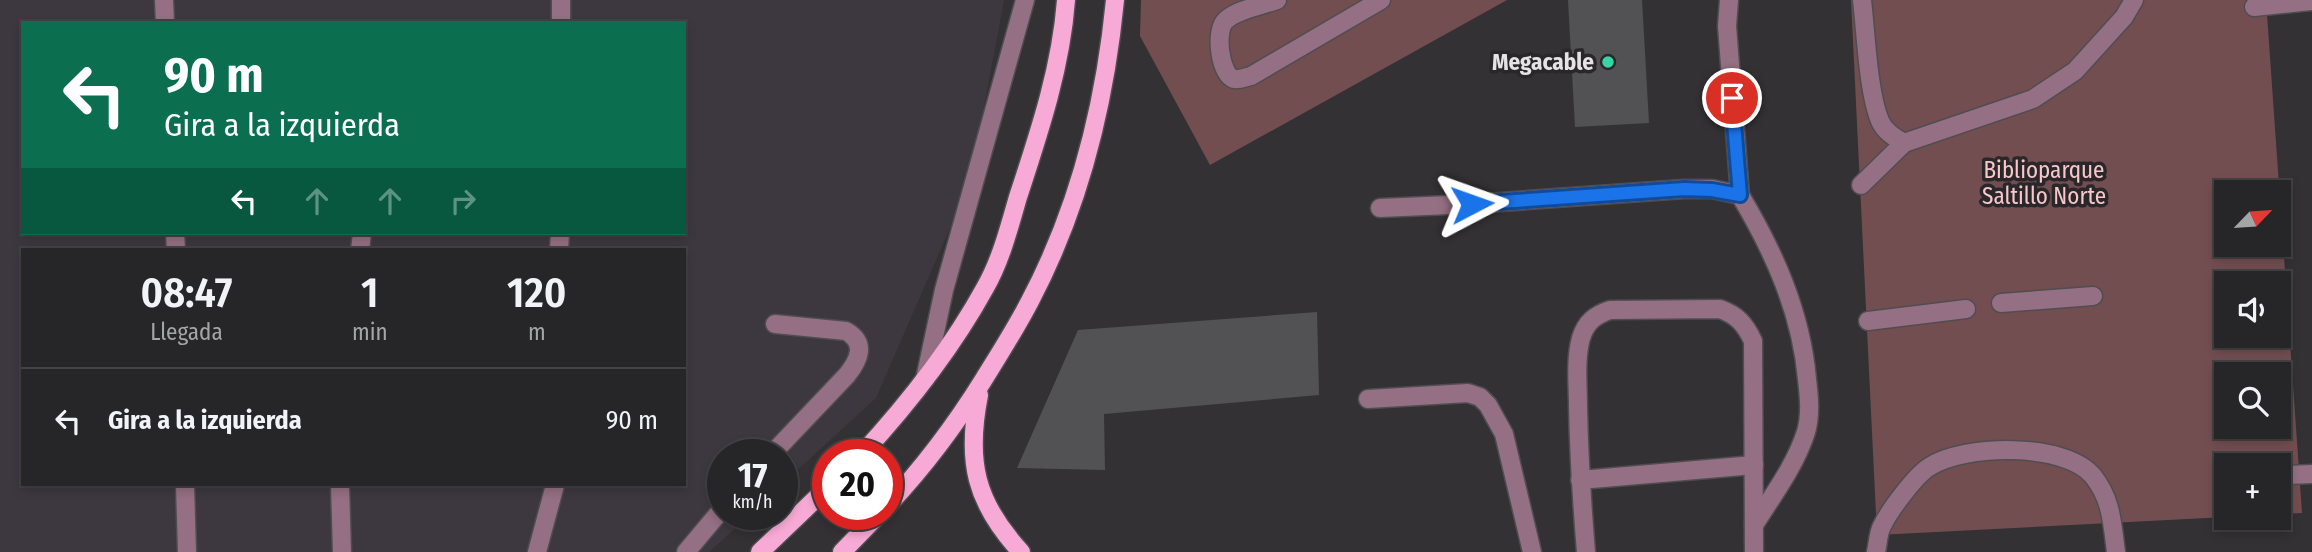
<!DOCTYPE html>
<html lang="es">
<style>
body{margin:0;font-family:"Fira Sans Condensed",sans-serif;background:#323133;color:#f1f3f6;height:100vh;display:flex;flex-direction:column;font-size:26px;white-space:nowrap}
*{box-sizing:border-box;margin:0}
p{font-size:23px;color:#a4a5a7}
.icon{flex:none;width:38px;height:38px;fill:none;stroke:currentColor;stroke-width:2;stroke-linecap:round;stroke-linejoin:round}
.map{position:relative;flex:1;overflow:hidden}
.side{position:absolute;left:21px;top:248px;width:665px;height:238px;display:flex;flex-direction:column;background:#262527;border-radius:0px;box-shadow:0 4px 10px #0003,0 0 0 2px #424244}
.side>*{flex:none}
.banner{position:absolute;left:21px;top:21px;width:665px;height:214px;border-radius:0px;box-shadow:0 4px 10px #0003,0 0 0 2px #424244;background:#0b6e4f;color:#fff;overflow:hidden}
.needle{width:46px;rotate:65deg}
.tools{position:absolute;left:2214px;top:180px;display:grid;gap:14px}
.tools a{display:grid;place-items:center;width:77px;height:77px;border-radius:0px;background:#262527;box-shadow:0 4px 10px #0003,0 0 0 2px #424244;font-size:35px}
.speed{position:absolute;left:707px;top:439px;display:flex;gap:14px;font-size:35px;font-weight:700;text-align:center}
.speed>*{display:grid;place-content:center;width:91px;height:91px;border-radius:50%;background:#262527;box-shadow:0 4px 10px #0003,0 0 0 2px #424244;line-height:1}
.speed small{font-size:18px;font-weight:400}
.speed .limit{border:10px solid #d22;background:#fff;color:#111}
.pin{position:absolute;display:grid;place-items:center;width:60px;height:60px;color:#fff;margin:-30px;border:4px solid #fff;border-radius:50%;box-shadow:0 2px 7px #0007}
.me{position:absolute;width:77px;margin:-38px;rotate:86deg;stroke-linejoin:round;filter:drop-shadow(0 0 5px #0008)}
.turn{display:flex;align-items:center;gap:24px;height:147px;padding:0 28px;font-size:32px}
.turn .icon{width:91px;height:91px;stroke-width:2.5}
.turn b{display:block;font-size:49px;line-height:60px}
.lanes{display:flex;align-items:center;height:66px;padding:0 28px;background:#0003;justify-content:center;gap:35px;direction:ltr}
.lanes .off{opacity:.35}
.eta{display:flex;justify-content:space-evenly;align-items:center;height:119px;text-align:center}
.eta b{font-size:42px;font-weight:600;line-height:49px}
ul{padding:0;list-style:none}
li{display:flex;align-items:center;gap:21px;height:105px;padding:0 28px;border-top:2px solid #424244}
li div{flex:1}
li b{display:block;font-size:26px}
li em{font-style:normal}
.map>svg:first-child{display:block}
.built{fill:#3d3840;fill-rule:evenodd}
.green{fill:#734e51;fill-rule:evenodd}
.building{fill:#525255}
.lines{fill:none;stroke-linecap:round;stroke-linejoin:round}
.minor-casing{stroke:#4f4d50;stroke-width:21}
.major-casing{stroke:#4f4d50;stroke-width:21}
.minor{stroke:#956f83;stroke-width:18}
.major{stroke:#f7aad5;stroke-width:18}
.route-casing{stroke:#114b97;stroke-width:18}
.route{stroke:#1a73e8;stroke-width:12}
.poi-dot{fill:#39d4a5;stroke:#29272a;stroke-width:2.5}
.labels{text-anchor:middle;stroke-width:7;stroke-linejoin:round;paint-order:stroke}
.poi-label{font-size:23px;font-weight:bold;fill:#e5e3e5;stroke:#29272a;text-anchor:end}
.park-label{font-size:23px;fill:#f8c7c9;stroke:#29272a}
</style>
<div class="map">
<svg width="2312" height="552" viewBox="0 0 2312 552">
<rect width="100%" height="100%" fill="#333134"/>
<path class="built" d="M0,0h1004l-34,182 -94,216 -94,86v-29h-59v59l27,1 -41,37h-709zM23,23h661v210h-661zM23,250h661v235h-661z"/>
<g class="green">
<polygon points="1141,0 1507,0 1210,165 1140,36"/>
<path d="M1851,0h415l36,513 -23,1 -1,-48h-52v51l-349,18zM2226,192h52v53h-52zM2226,284h52v52h-52zM2226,374h52v53h-52z"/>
</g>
<g class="building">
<polygon points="1568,0 1642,0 1649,123 1575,127"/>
<polygon points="1317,312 1319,395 1104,414 1105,470 1017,468 1078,330"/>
</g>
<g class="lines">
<g class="minor-casing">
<g id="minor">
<polyline points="164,0 165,23"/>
<polyline points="561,0 561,23"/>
<path d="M1277,0c-16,6 -39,9 -51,20 -12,10 -6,55 8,59 5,1 12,-2 17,-3l130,-76"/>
<polyline points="1729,0 1727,26 1740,195"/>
<path d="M1862,0c4,33 6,92 18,121 5,11 14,16 24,22l129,-44 42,-28 49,-54 10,-17"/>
<polyline points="2254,7 2312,1"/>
<polyline points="1861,185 1904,143"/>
<path d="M1380,208l92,-4 212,-15h28l28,6c34,57 61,117 67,184 2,17 4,36 -1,53 -11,34 -33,63 -52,93"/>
<polyline points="175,233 176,250"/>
<polyline points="360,250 362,233"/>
<polyline points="559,250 560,233"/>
<polyline points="2001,303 2093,296"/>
<polyline points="1868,321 1966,309"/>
<polyline points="925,379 944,290 1025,0"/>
<polyline points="1368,399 1468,393 1480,397 1488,405 1504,434 1532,552"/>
<path d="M771,455l76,-80c12,-15 20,-32 -1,-44l-71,-7"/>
<polyline points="2288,475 2312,474"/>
<polyline points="1580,480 1754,465"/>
<polyline points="185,485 187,552"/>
<polyline points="340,485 342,552"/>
<polyline points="537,552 555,485"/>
<polyline points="686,552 723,508"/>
<path d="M1586,552c-4,-48 -7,-96 -8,-145 0,-22 -3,-47 3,-69 5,-16 14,-23 29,-28l110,-1c17,6 25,15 33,32l1,211"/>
<path d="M1876,552c2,-8 2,-19 6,-26 7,-15 33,-50 47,-59 35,-23 136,-25 164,9 19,24 19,47 23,76"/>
</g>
</g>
<g class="major-casing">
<g id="major">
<path d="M979,395c-13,66 -4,107 42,157"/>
<path d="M861,455c47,-51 91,-107 124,-167 16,-28 24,-60 33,-91 21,-64 43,-129 48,-197"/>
<path d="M887,506c37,-39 69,-82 97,-127 16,-26 32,-51 46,-78 49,-93 75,-198 85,-301"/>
<polyline points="760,552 828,487"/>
<polyline points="842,552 879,514"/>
</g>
</g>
<use href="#minor" class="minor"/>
<use href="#major" class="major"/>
</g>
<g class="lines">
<g class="route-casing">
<polyline id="route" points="1472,204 1684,189 1712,190 1740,195 1732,98"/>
</g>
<use href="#route" class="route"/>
</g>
<circle class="poi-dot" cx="1608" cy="62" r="7"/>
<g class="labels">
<g class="poi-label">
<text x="1594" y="70">Megacable</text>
</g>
<g class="park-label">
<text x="2044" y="178">Biblioparque<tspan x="2044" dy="26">Saltillo Norte</tspan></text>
</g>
</g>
</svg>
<div class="tools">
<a><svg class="needle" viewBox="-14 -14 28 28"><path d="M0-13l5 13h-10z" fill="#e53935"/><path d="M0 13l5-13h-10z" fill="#a4a5a7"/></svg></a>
<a><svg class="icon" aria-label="sound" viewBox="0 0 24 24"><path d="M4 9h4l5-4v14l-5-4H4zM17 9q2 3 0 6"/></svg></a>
<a><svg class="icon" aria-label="search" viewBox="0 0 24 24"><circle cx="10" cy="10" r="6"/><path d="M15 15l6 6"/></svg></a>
<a>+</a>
</div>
<div class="speed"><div>17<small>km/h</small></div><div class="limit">20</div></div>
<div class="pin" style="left:1732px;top:98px;background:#d93025"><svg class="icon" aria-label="arrive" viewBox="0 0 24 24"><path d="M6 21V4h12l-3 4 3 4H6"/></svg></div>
<svg class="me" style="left:1472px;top:204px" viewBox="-20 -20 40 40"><path d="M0-17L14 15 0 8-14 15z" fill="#1a73e8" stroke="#fff" stroke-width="4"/></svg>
<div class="banner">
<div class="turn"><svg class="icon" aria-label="left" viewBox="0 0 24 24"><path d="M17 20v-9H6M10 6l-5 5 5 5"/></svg><div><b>90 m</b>Gira a la izquierda</div></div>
<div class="lanes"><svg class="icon" aria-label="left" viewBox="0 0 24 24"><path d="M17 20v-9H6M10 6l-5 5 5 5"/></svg><svg class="icon off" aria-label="ahead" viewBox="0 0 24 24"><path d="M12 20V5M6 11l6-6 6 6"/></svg><svg class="icon off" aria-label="ahead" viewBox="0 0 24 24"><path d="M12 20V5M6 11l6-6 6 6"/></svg><svg class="icon off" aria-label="right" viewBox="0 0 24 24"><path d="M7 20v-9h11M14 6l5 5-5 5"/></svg></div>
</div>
<section class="side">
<div class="eta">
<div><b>08:47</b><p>Llegada</p></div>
<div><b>1</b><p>min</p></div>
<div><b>120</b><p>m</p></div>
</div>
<ul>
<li><svg class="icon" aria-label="left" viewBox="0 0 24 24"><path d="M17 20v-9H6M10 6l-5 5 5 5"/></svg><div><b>Gira a la izquierda</b></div><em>90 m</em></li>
</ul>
</section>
</div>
